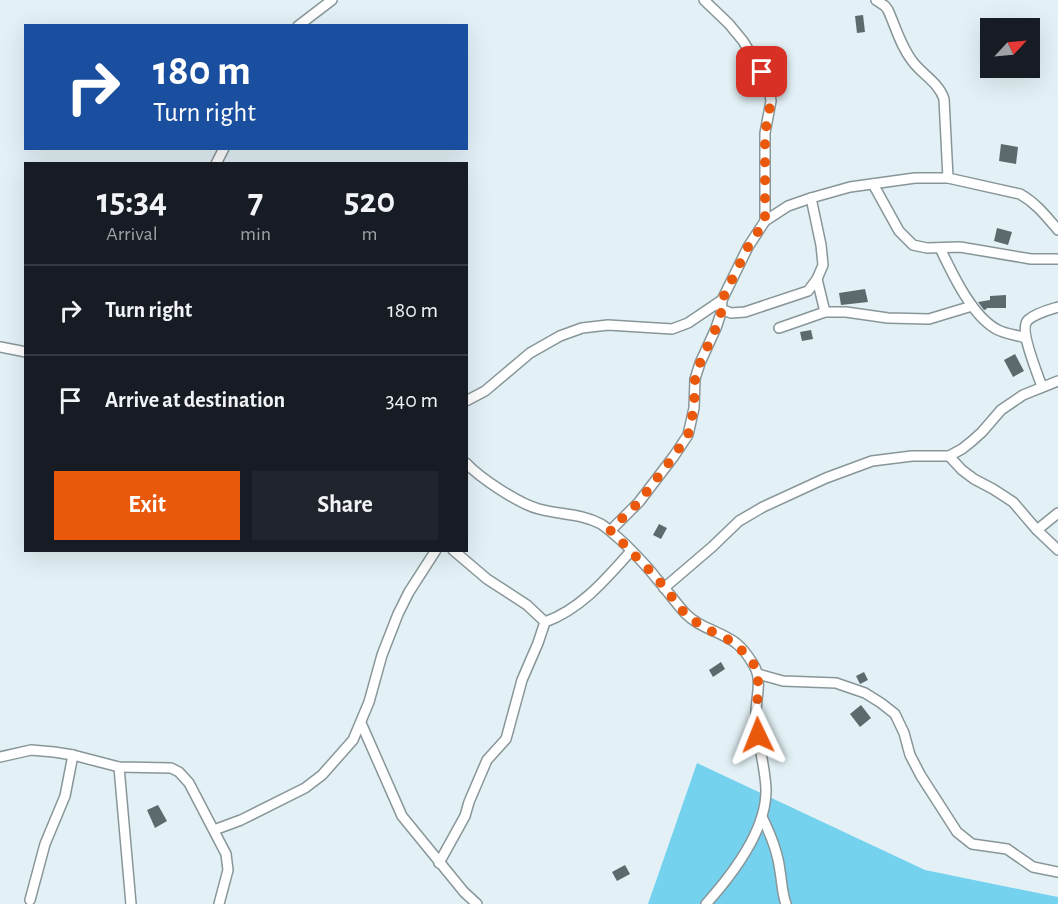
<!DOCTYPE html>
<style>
body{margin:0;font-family:"Alegreya Sans",sans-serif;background:#20242c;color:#f1f3f6;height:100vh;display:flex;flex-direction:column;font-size:22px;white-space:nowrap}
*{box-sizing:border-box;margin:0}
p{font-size:20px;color:#9ea1a6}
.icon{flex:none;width:33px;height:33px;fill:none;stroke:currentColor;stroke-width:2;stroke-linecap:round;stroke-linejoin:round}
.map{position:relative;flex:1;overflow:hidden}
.details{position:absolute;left:24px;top:162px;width:444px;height:390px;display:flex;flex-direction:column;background:#171b24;border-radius:0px;box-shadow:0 6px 24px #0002}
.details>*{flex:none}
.top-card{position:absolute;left:24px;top:24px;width:444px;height:126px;border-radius:0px;box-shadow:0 6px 24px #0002;background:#1a4fa0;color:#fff;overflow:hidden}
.needle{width:39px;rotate:64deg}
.tools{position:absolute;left:980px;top:18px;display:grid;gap:12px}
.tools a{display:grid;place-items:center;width:60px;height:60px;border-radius:0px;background:#171b24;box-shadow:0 6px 24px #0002;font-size:30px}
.pin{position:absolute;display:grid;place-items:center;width:51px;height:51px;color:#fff;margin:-26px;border-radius:12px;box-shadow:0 3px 9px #0006}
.me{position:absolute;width:66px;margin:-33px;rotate:358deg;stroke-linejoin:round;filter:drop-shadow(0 0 4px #0008)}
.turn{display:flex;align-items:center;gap:21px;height:126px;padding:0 30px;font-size:27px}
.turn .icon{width:78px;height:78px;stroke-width:2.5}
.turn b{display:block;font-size:42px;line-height:51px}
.eta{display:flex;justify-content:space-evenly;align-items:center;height:102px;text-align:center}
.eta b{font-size:36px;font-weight:700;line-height:42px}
.button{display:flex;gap:12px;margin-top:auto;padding:12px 30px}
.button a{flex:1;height:69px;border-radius:0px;background:#ea580c;color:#fff;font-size:24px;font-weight:700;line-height:69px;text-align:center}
.button a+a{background:#20242c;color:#f1f3f6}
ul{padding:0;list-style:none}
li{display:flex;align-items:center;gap:18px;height:90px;padding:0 30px;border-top:2px solid #363941}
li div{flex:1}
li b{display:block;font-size:22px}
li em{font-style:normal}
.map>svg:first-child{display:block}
.green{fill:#75d2ef}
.building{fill:#5c696d}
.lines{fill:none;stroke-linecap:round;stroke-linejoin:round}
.minor-casing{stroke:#88969a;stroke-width:12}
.minor{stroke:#fff;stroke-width:9}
.route{stroke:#ea580c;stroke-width:10;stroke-dasharray:0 18}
</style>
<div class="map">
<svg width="1058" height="904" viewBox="0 0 1058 904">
<rect width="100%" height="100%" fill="#e3f1f6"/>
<polygon class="green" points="697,763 925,870 1058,897 1058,904 648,904"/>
<g class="building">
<polygon points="863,15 865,32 857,33 855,16"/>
<polygon points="1001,144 1018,147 1016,164 999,161"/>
<polygon points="997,228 1012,232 1008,245 994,241"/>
<polygon points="865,289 868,302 841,305 839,293"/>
<polygon points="1006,295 1006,308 986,308 987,309 984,310 978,302 990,300 990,296"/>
<polygon points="811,330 813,339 802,341 800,332"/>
<polygon points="1015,354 1024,371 1013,377 1004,360"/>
<polygon points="659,524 667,528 661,539 653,535"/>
<polygon points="721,662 725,669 713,677 709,670"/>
<polygon points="864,672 868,680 860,684 856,676"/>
<polygon points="861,705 871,718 860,727 850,714"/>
<polygon points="158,805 167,821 155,828 147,810"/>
<polygon points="625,865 630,874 617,881 612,872"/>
</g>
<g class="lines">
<g class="minor-casing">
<g id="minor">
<polyline points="704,0 729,24 743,41 762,72 769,88 771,101 765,133 765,221"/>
<path d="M876,0l9,6 3,4c8,18 13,37 25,52 10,13 26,21 31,37l4,79"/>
<polyline points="298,26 332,0"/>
<polyline points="216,164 224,148"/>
<polyline points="873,184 899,231 913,245 927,248 960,247 1031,259 1058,259"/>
<path d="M940,248c12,25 32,69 58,82 8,4 19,5 27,8"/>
<polyline points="817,279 825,312"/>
<polyline points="721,309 731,313 745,312 808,291 817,279 823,265 821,245 811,198"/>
<polyline points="779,328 825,312 846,312 888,318 929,319 972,306"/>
<polyline points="0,347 26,352"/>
<path d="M1042,387c-4,-13 -24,-58 -14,-67 8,-7 20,-10 30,-13"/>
<path d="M466,401l19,-10 45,-38 30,-17 22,-8 26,-3 64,4 16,-6 34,-23 26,-53 17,-26 23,-15 23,-8 39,-11 65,-9h33l72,16c16,9 26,22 38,36"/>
<polyline points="949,456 962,470 974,479 993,489 1013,502 1037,530 1058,550"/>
<path d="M466,463c14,15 53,41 73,46 22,6 41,4 62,15 9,6 16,13 24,20 11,11 22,22 31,34 10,11 19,24 29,35 14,15 35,18 51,30 6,5 13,14 17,21 10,15 3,32 3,49 0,25 9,51 10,76 1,41 -34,86 -60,115"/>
<polyline points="611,530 639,502 674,456 688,435 694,408 695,379 700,363 716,328 721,313 722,300"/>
<polyline points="1037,530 1058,513"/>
<path d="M453,550l34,29 40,26 18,17c36,-13 61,-43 86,-71"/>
<polyline points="664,588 712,547 739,521 763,507 826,478 872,461 912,456 949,456 962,449 972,441 982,432 1001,410 1023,395 1058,381"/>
<polyline points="758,674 783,681 836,683 865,693 881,703 895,714 904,733 910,755 921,776 957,832 972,844 1007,849 1033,867 1058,872"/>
<polyline points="361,723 402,816 464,892 477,904"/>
<polyline points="0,757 31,750 54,752 73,755 119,767 171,768 179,772 189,783 226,854 228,870 219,904"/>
<polyline points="119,767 131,904"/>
<path d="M762,817c8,16 16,36 18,54 2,11 2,22 6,33"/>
<polyline points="214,830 241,820 305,788 322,775 353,740 369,702 382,655 398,614 409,592 436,550"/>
<polyline points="439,863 465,816 469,802 487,760 506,739 522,680 538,643 545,622"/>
<polyline points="30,900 45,844 65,796 73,755"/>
</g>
</g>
<use href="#minor" class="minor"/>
</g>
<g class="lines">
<polyline class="route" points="758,735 756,712 758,695 758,674 753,663 735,643 703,627 686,615 656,577 610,530 639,502 674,456 688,435 694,408 695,379 700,363 716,328 721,313 722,300 748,247 765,221 765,133 771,101 769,88 762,72"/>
</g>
</svg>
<div class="tools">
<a><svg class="needle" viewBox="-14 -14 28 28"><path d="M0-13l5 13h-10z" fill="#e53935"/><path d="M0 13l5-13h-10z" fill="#9ea1a6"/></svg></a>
</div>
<div class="pin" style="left:762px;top:72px;background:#d93025"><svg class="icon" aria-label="arrive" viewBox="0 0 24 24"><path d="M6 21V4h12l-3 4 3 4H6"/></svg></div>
<svg class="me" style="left:758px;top:735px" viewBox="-20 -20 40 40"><path d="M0-17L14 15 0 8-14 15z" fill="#ea580c" stroke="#fff" stroke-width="4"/></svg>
<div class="top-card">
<div class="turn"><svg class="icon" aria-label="right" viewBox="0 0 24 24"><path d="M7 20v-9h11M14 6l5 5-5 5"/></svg><div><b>180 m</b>Turn right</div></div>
</div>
<section class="details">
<div class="eta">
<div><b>15:34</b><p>Arrival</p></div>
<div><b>7</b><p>min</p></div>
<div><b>520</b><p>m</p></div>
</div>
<ul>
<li><svg class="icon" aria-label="right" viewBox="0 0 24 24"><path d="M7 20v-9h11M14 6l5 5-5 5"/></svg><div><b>Turn right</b></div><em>180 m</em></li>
<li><svg class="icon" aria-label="arrive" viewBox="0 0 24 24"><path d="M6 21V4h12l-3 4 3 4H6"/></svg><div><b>Arrive at destination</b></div><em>340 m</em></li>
</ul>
<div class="button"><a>Exit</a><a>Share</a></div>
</section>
</div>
